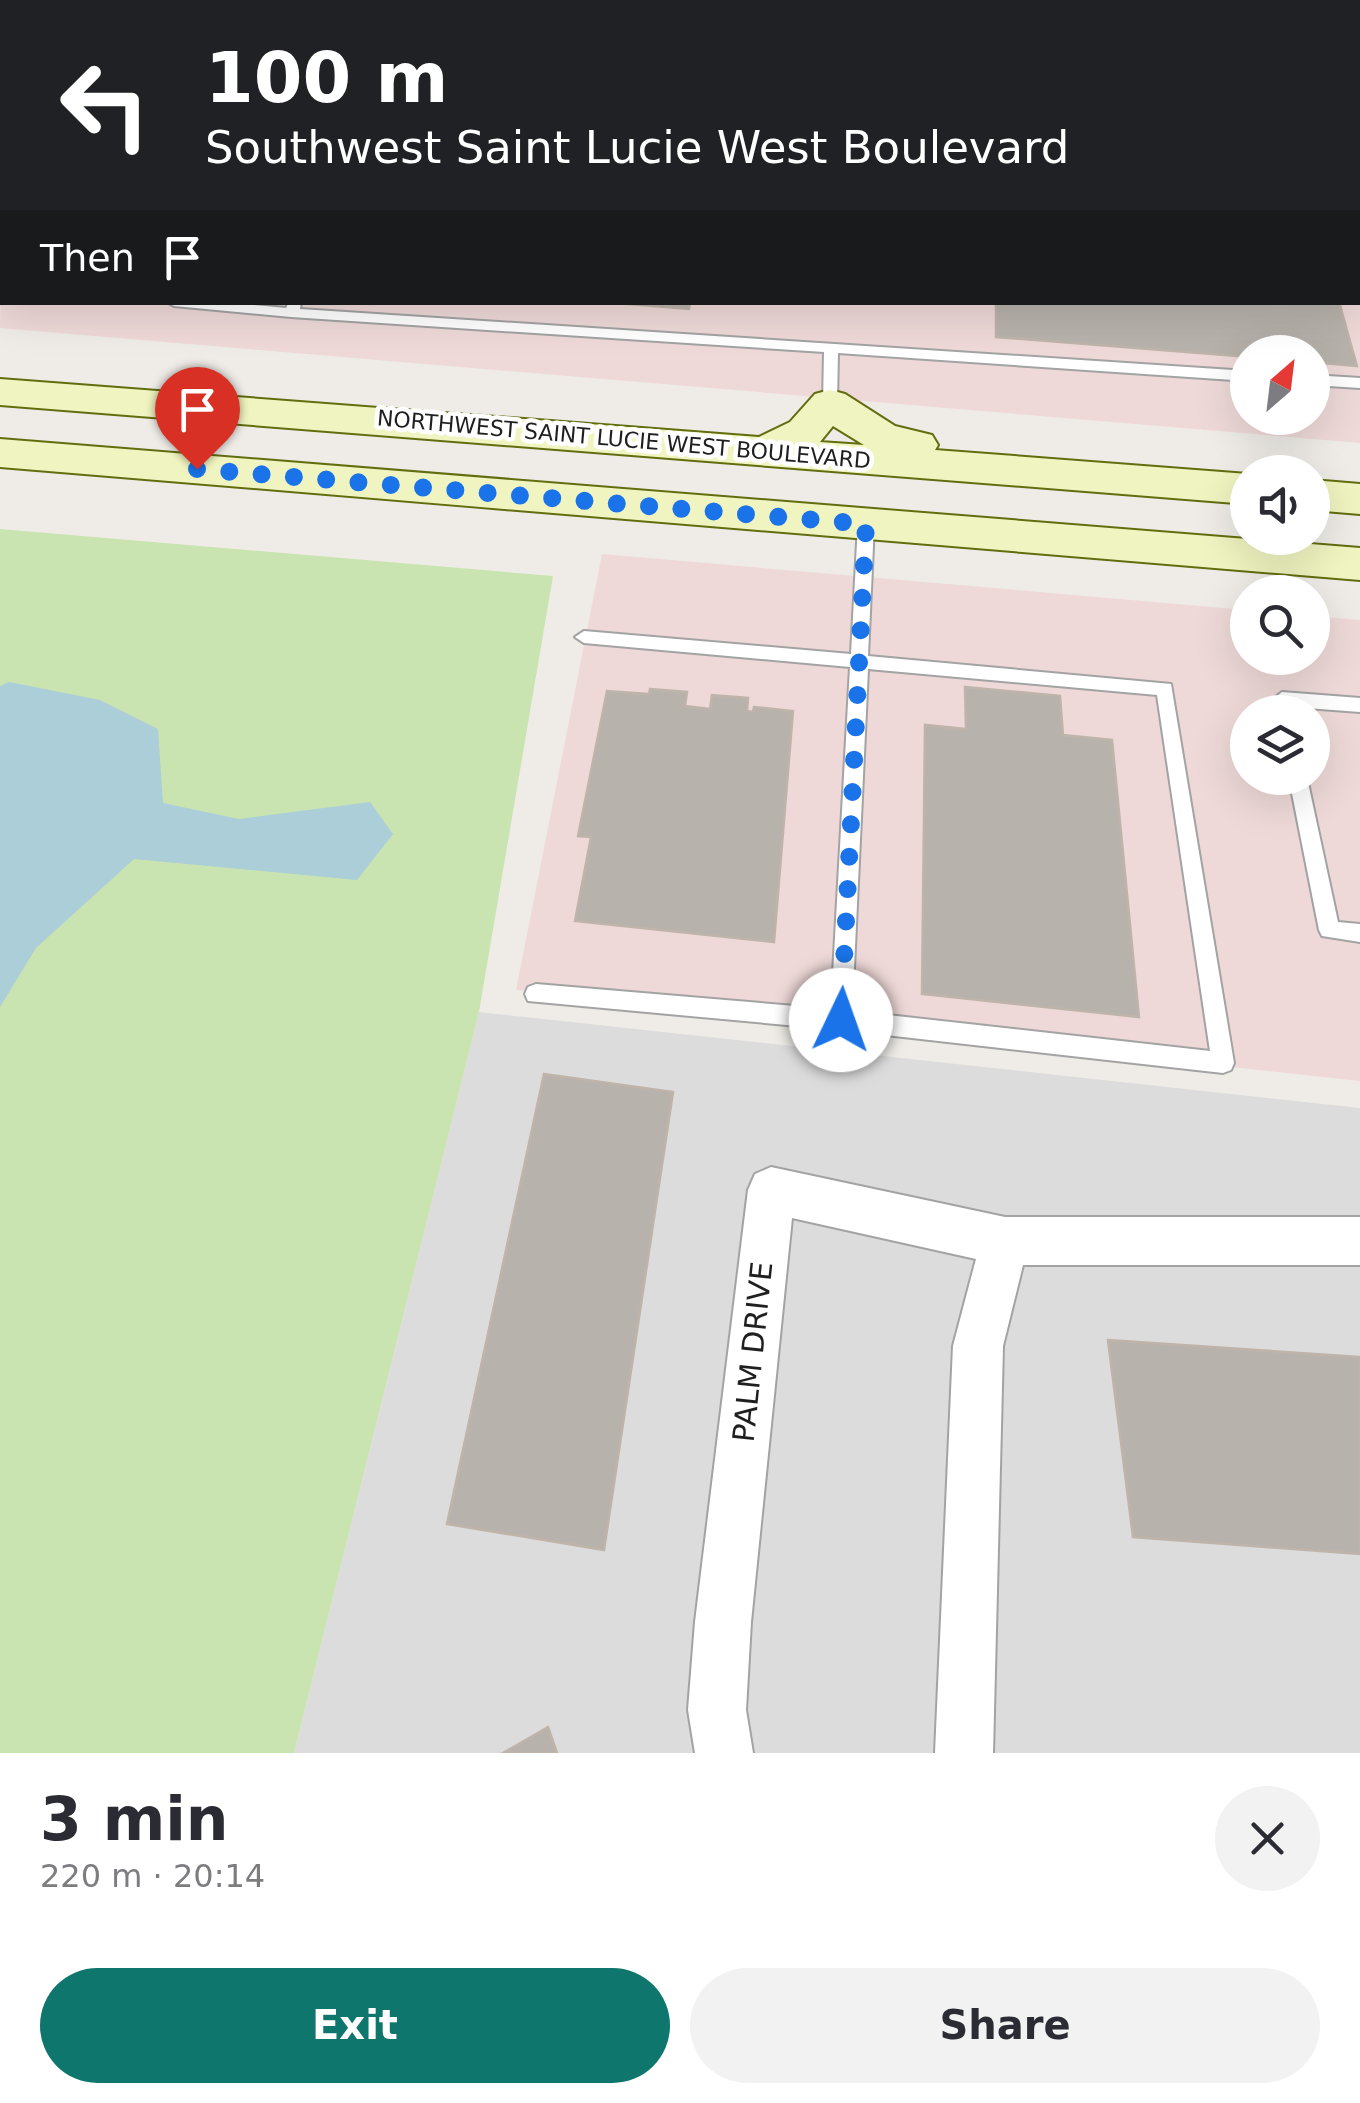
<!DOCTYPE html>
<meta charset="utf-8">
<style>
body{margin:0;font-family:"DejaVu Sans",sans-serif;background:#f2f2f3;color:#2b2b33;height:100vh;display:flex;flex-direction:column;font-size:38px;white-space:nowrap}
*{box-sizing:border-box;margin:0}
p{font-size:32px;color:#7c7c81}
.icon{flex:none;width:55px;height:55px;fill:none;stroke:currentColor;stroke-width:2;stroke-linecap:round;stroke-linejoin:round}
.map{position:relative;height:1753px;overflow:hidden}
.side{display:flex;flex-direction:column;background:#fff;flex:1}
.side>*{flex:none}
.guide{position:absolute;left:0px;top:0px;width:1360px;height:305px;box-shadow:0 10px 40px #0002;background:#202124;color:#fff;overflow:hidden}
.needle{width:65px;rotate:28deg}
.fabs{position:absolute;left:1230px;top:335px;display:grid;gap:20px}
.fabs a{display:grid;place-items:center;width:100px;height:100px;border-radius:50%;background:#fff;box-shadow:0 10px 40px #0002;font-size:50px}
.pin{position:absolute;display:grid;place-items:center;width:85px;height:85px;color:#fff;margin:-102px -42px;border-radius:50% 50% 50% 0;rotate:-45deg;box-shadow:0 0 10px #0007}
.pin .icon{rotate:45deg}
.me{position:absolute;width:110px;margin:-55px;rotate:3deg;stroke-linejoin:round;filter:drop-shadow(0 0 8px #0008)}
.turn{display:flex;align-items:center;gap:35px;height:210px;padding:0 40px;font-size:45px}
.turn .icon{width:130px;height:130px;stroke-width:2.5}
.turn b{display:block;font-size:70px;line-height:85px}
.then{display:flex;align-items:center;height:95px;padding:0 40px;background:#0003;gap:20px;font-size:38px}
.round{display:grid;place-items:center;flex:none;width:105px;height:105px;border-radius:52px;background:#f2f2f3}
.head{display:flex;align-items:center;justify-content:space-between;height:170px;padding:0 40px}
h1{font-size:60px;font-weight:800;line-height:75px}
.primary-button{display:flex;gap:20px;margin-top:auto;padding:20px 40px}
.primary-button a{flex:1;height:115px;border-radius:60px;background:#0f766e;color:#fff;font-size:40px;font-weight:800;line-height:115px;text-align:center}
.primary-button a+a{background:#f2f2f3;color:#2b2b33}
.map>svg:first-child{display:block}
.residential{fill:#dddcdc}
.commercial{fill:#eed9d8;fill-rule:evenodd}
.grass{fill:#cae4b1}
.water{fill:#abced8}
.building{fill:#b8b2ac;stroke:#bfb4aa;stroke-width:2.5}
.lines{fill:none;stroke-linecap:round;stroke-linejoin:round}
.lane-casing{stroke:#a3a3a3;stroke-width:4}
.street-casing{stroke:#a3a3a3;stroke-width:4}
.secondary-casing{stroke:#626d0f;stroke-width:4}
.lane{fill:#fff;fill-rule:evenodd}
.street{fill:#fff;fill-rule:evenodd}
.secondary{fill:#f0f4c0;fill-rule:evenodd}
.route{stroke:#1a73e8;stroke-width:18;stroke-dasharray:0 32.4}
.labels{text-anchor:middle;stroke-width:9;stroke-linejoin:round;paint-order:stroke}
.far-street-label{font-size:22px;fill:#1f1f1f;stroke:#fff}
.near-street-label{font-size:30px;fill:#1f1f1f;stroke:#fff}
</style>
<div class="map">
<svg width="1360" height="1753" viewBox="0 0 1360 1753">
<rect width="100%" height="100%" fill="#efece7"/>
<polygon class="residential" points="479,1012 1360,1108 1360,1753 294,1753"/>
<g class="commercial">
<path d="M161,0h1199v443l-1360,-115 2,-105v79h1356v-300h-1199zM1248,352h64v66h-64z"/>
<path d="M602,554l645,56 1,48h64l1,-42 47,4v461l-844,-91zM1248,712h64v66h-64z"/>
</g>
<polygon class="grass" points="0,529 553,576 479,1012 294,1753 0,1753"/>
<polygon class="water" points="9,682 100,700 158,729 163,803 239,819 370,802 393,834 357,880 134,859 36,948 0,1007 0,686"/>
<g class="building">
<polygon points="604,302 690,302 689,309"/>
<polygon points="996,302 1339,302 1357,366 1312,362 1312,352 1248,352 1248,357 996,337"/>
<polygon points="965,687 1060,696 1063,735 1112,740 1139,1017 922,994 925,725 966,729"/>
<polygon points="650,689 687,692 685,706 710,709 712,695 748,698 747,711 753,712 754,707 793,711 774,942 575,921 591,837 578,836 607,691 649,694"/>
<polygon points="544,1074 673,1092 604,1550 447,1524"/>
<polygon points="1108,1340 1360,1357 1360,1554 1133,1537"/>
<polygon points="548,1727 557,1753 503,1753"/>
</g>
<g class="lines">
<g class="lane-casing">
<g id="lane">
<rect x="866" y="0" width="10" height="2"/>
<polygon points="1329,0 1350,0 1351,2 1331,2"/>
<polygon points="0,97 2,98 2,104 0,105"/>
<polygon points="1358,241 1360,242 1360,250 1358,249"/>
<polygon points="167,302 224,302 286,308 289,302 301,302 300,309 1248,371 1248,381 838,353 837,403 830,408 823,403 824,352 291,317 174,306"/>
<polygon points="1312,375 1360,378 1360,388 1312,385"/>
<path d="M866,518l8,6 -6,132 303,28 63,379 -3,7 -8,3 -382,-43 -313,-29 -3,-7 3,-7 8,-3 295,25 19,-342 -266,-24 -9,-6 9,-6 267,23 7,-130zM868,669l289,26 53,356 -358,-40z"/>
<polygon points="1282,692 1360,698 1360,712 1293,707 1294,712 1276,712 1273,699"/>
<polygon points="1289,778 1307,778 1338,922 1360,924 1360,942 1322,936 1319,930"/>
</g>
</g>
<g class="street-casing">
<polygon id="street" points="771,1167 1005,1217 1360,1217 1360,1265 1023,1265 1003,1346 993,1753 935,1753 953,1346 976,1259 792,1218 751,1622 746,1710 753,1753 695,1753 688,1710 695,1622 748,1190 755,1174"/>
</g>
<g class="secondary-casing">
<g id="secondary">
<path d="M0,379l759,58 31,-15 25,-28 15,-4 15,4 50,32 37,9 6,10 -3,5 313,24v30l-1248,-99zM833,426l31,19 -44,-3z"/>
<polygon points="0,439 1360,548 1360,580 0,467"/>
<polygon points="1312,480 1360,484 1360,514 1312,510"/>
</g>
</g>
<use href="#lane" class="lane"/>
<use href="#street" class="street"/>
<use href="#secondary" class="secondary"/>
</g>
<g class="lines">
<polyline class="route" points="197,469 866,524 841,1020"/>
</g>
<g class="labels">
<g class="far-street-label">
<text transform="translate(624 439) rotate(5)" y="8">NORTHWEST SAINT LUCIE WEST BOULEVARD</text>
</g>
<g class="near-street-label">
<text transform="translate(753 1352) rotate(-84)" y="10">PALM DRIVE</text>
</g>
</g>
</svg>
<div class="fabs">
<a><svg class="needle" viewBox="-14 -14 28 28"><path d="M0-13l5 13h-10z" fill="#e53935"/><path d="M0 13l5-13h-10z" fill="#7c7c81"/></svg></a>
<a><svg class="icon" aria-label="sound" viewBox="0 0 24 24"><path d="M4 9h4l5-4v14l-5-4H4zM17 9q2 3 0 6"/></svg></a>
<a><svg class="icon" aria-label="search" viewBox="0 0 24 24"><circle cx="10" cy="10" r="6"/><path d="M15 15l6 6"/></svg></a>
<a><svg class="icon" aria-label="layers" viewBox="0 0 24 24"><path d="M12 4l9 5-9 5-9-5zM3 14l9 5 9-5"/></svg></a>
</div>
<div class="pin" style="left:197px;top:469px;background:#d93025"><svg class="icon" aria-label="arrive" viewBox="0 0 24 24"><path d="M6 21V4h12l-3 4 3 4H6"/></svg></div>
<svg class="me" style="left:841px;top:1020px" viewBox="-20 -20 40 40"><circle r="19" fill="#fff"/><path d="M0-13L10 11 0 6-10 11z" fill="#1a73e8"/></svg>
<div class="guide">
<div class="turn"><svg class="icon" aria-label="left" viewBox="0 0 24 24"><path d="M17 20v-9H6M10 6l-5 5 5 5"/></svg><div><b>100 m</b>Southwest Saint Lucie West Boulevard</div></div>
<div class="then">Then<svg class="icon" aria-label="arrive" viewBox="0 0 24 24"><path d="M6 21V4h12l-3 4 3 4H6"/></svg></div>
</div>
</div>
<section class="side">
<div class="head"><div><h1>3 min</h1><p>220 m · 20:14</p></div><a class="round"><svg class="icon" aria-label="close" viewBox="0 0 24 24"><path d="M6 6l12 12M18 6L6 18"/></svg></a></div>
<div class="primary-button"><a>Exit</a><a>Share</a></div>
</section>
